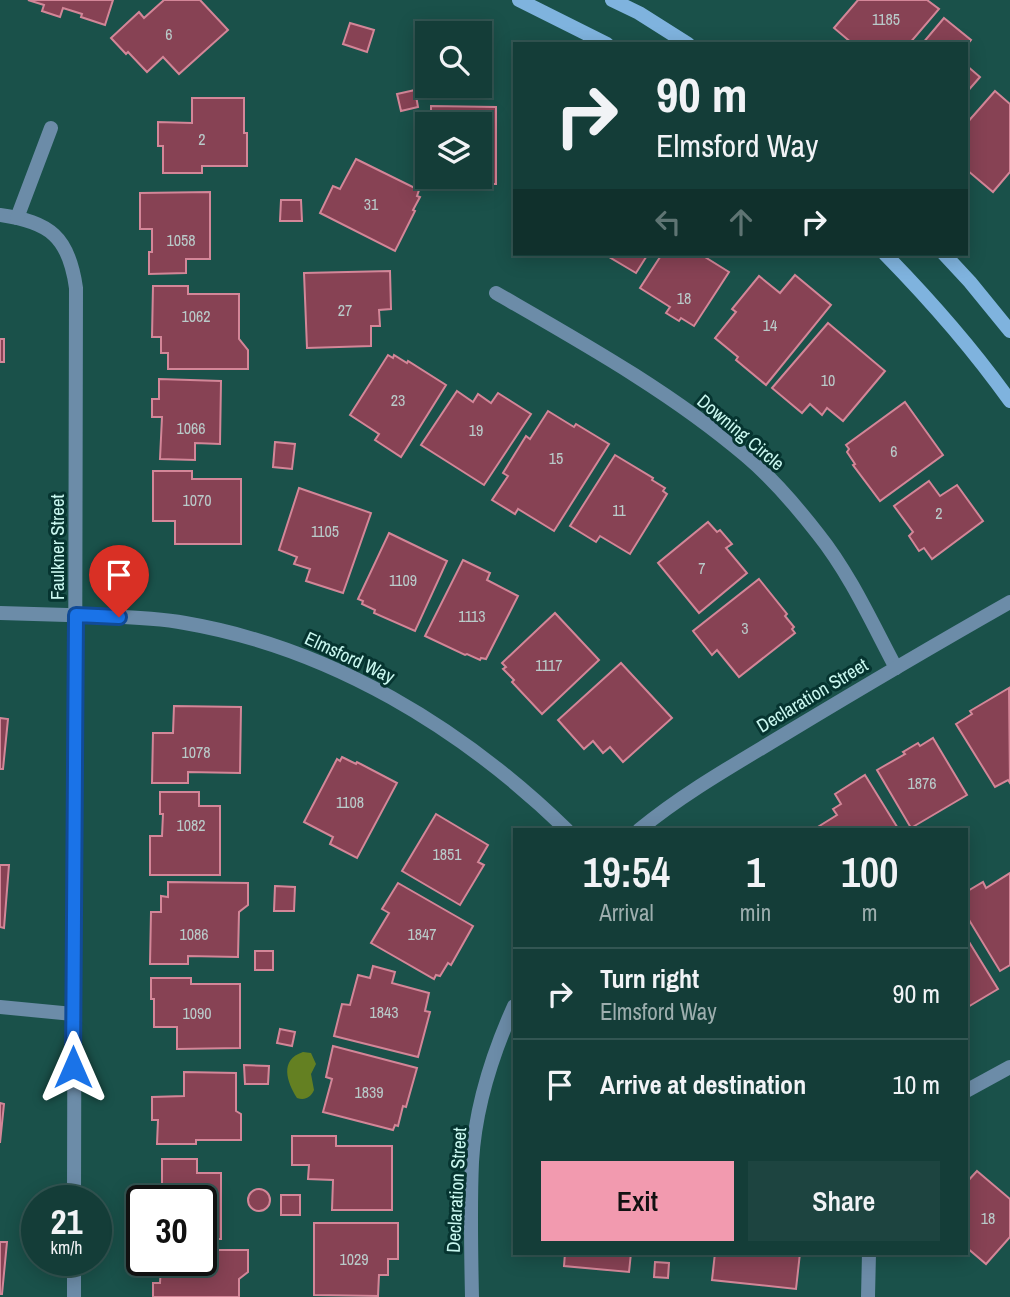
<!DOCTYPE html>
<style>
body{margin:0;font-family:"Archivo Narrow",sans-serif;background:#1d4440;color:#f1f3f6;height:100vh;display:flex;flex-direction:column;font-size:26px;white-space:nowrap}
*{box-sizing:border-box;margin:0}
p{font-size:23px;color:#9daeae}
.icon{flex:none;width:38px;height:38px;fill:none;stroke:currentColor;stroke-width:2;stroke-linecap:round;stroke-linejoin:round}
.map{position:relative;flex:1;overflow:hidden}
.drawer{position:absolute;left:513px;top:828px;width:455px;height:427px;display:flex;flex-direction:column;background:#143d38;border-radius:0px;box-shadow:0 4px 18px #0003,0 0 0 2px #335653}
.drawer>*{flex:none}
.hud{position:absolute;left:513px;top:42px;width:455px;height:214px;border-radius:0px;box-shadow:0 4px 18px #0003,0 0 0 2px #335653;background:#143d38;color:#f1f3f6;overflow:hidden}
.fabs{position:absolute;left:415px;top:21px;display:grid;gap:14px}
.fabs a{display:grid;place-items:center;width:77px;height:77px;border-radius:0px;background:#143d38;box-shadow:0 4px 18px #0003,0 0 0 2px #335653;font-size:35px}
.speed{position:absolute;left:21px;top:1185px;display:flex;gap:14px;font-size:35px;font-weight:700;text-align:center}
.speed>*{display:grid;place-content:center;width:91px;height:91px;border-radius:50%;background:#143d38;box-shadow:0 4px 18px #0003,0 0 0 2px #335653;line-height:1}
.speed small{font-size:18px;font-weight:400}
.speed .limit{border:4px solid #111;border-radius:10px;background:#fff;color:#111}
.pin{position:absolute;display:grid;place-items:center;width:60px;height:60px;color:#fff;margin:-72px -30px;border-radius:50% 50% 50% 0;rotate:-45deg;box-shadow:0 0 7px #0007}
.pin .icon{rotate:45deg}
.me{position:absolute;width:77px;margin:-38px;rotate:0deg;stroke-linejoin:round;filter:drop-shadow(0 0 5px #0008)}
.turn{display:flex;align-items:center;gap:24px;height:147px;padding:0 28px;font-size:32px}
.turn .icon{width:91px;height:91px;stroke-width:2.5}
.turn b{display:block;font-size:49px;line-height:60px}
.lanes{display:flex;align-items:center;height:66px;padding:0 28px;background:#0003;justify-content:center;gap:35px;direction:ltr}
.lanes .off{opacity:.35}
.eta{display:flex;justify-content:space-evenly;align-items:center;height:119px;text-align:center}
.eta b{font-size:42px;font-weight:600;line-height:49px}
.cta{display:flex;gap:14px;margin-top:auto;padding:14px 28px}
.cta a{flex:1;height:80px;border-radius:0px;background:#f29aaf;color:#111;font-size:28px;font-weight:600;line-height:80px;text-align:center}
.cta a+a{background:#1d4440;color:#f1f3f6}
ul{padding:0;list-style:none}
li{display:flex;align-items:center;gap:21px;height:91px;padding:0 28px;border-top:2px solid #335653}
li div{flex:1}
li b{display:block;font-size:26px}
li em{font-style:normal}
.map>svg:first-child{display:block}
.water{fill:#648022}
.building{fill:#874254;stroke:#d38698;stroke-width:2}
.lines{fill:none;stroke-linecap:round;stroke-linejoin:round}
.street{stroke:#6c8ca8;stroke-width:14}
.secondary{stroke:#7fb3de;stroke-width:14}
.route-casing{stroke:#114b97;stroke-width:18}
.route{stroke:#1a73e8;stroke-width:12}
.labels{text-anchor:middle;stroke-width:6;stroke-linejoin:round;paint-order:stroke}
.number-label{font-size:16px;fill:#b9cac9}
.street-label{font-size:19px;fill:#caf8f0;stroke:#063430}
</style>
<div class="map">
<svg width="1010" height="1297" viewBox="0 0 1010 1297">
<rect width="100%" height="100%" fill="#1a514a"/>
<path class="water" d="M303,1052l8,1 5,11 -5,10 3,16c-3,7 -9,11 -17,8 -10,-16 -18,-38 6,-46z"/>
<g class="building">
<polygon points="28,0 113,0 105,25 81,17 82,14 63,8 60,17 42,11 44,5"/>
<polygon points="164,0 200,0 228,30 179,74 163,57 147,72 128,52 126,54 111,38 139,12 144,18"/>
<polygon points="858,0 927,0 939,9 909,44 853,44 834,28"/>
<polygon points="944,18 971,40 966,46 966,44 922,44"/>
<polygon points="350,23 374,30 367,52 343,44"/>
<polygon points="966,65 980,77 966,93"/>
<polygon points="415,90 418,107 401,111 397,94"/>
<polygon points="995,91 1010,104 1010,172 993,192 967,170 966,171 966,124"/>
<polygon points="192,98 244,98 244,133 247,133 247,166 202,166 202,173 163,173 163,146 158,146 158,122 192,123"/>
<polygon points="431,106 496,107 496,184 451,184 451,182 436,182 436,178 431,178 431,177 480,177 480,124 431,124"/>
<polygon points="356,159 419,190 417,196 420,197 413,210 415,211 395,251 320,213 333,186 340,189"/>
<polygon points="210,192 210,259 186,259 186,273 149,274 149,252 152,252 152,229 140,229 140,193"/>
<polygon points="281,200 301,200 302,221 280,221"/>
<polygon points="604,254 648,254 636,273"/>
<polygon points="662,254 700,254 729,272 694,326 681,318 679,321 666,313 670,307 640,288"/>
<polygon points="390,271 391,309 379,310 380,326 371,326 371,346 307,348 304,273"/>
<polygon points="795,275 831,305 766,385 736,360 738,357 715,338 736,312 732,309 759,276 780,293"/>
<polygon points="153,286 188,286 188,294 239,294 239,339 248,350 248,369 168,369 168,353 161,353 161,337 152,337"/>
<polygon points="828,323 885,371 843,421 827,408 822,415 810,404 802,413 772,388"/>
<rect x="0" y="339" width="4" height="23"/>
<polygon points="388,355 393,358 394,355 407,363 408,361 446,385 401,457 375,440 379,434 350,415"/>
<polygon points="159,379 221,381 220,444 195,443 195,460 160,459 162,417 152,417 152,399 159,399"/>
<polygon points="457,391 473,402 478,394 491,403 498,393 531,414 484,485 421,445"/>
<polygon points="905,402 943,455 880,501 853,465 855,464 847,452 849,449 846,445"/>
<polygon points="548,411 574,427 576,424 609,444 554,531 518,509 515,514 492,500 508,476 503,473 526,436 530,439"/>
<polygon points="275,442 295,444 292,469 273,467"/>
<polygon points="615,455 653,478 652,480 665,488 663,491 667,494 630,554 600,536 596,542 570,526"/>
<polygon points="153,471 192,471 192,479 241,479 241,544 175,544 175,521 153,521"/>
<polygon points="929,481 940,496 957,485 983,521 932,559 924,548 919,551 909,536 913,532 894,506"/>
<polygon points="299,488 371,513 343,593 306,581 310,569 294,564 297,557 279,550"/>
<polygon points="708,522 717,532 720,530 732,544 726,548 747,573 699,613 658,563"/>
<polygon points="389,533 447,561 415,631 374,613 375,610 362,604 363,601 358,599"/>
<polygon points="463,560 490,573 487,580 518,596 486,659 481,658 480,660 467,654 465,655 425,636"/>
<polygon points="759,579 787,614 785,616 794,627 792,629 795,633 739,677 717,650 712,655 693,631"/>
<polygon points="555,613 599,660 542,714 512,682 514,680 503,669 506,667 502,663"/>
<polygon points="621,663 672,718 623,762 610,747 603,753 593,741 584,749 558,720"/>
<polygon points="1009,688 1010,783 1008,780 995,787 956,724 972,714 970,711"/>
<polygon points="174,706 241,707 240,773 188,772 188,783 152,783 153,733 173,733"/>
<polygon points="0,718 8,719 3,769 0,769"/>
<polygon points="933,738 967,795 911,828 877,770 905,754 903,752 918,743 920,746"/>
<polygon points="342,757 356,764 357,762 397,783 357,858 330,844 333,837 304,822 337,759 340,761"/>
<polygon points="865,775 899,830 813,830 837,815 833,809 841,804 835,794"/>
<polygon points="160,792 199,792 199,806 220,806 220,875 150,875 150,836 162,836 163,814 160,814"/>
<polygon points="436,814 488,845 478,862 484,865 460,905 402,871"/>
<polygon points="0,865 9,865 4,928 0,927"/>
<polygon points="1010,873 1010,965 1000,971 966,915 966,892 983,882 986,888"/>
<polygon points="168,882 248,883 248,905 239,912 238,957 188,956 188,964 150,964 151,912 161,912 161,896 168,897"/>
<polygon points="398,883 473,926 451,965 448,963 440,976 436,975 434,979 371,943 389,913 382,909"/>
<polygon points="275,886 295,887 294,911 274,911"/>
<polygon points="966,937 998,989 966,1008"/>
<rect x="255" y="951" width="18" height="19"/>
<polygon points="373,966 395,972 392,983 429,993 425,1011 430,1012 418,1057 334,1036 342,1004 350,1005 358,975 370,978"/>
<polygon points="151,978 191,978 191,984 240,984 240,1048 177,1049 177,1027 154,1027 154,999 151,999"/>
<polygon points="280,1029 295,1032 292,1046 277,1043"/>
<polygon points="333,1046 417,1068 406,1107 403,1106 398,1126 395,1125 393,1130 323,1112 332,1079 326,1077"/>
<polygon points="244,1065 269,1066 268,1084 245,1084"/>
<polygon points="184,1072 236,1073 236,1111 241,1114 241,1140 196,1140 196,1144 157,1144 158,1120 152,1120 152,1097 184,1096"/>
<polygon points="0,1103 4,1104 0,1143"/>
<polygon points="292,1136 336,1136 336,1146 392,1146 392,1210 332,1210 333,1180 308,1179 309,1165 292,1165"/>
<polygon points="162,1159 197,1159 197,1173 221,1173 221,1239 201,1239 201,1200 162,1200"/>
<polygon points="977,1171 1010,1199 1010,1237 986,1264 966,1247 966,1183"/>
<circle cx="259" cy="1200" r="11"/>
<rect x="281" y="1195" width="19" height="20"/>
<polygon points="314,1223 398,1223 398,1259 388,1259 388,1275 379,1275 378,1296 314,1295"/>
<polygon points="0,1242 7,1242 2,1294 0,1294"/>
<polygon points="201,1250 248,1250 248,1272 239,1279 239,1297 153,1297 153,1283 160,1283 161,1265 167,1265 167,1260 201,1260"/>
<polygon points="565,1253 631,1253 629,1272 564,1266"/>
<polygon points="715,1253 800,1253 796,1289 712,1280"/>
<polygon points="655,1262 669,1263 668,1278 654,1277"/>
</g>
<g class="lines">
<g class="street">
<path d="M0,215c50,7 69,22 76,73l-2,912"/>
<polyline points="17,218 51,128"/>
<path d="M496,293c85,49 175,99 250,163 26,22 51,51 72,78 32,40 54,89 78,134"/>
<path d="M0,613c34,1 67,2 101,3 28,1 57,2 84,7 146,25 277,105 382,207"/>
<path d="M639,830c46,-38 100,-68 151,-99 73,-44 146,-87 220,-129"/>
<polyline points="0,1007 73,1014"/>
<polyline points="966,1091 1010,1067"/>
<polyline points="74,1260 74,1297"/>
<path d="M472,1297c-1,-45 -2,-90 0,-135 3,-54 20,-107 42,-156"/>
<polyline points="868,1297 869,1253"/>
</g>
<g class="secondary">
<polyline points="519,0 607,44"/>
<polyline points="612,0 639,13 688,44"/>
<path d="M885,254c45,46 88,95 125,147"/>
<polyline points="944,254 970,282 1010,331"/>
</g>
</g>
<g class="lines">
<g class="route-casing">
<polyline id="route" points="73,1067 76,615 119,617"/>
</g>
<use href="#route" class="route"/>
</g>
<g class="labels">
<g class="number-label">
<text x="886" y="25">1185</text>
<text x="169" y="40">6</text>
<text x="202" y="145">2</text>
<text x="371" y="210">31</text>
<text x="181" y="246">1058</text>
<text x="684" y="304">18</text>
<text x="345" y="316">27</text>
<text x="196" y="322">1062</text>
<text x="770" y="331">14</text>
<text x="828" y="386">10</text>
<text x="398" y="406">23</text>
<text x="191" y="434">1066</text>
<text x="476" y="436">19</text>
<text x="894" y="457">6</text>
<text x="556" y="464">15</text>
<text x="197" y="506">1070</text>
<text x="619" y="516">11</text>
<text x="939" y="519">2</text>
<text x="325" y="537">1105</text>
<text x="702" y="574">7</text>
<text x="403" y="586">1109</text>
<text x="472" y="622">1113</text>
<text x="745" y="634">3</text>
<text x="549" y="671">1117</text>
<text x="196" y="758">1078</text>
<text x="922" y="789">1876</text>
<text x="350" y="808">1108</text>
<text x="191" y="831">1082</text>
<text x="447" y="860">1851</text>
<text x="194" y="940">1086</text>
<text x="422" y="940">1847</text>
<text x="384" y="1018">1843</text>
<text x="197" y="1019">1090</text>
<text x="369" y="1098">1839</text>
<text x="988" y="1224">18</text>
<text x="354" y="1265">1029</text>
</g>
<g class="street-label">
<text transform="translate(741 432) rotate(40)" y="7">Downing Circle</text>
<text transform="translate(57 547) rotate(-90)" y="7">Faulkner Street</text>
<text transform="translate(350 657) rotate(25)" y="7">Elmsford Way</text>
<text transform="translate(812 695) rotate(-31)" y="7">Declaration Street</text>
<text transform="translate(456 1190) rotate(-87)" y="7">Declaration Street</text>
</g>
</g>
</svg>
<div class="fabs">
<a><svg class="icon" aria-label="search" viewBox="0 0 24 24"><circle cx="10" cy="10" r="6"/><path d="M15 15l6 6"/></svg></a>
<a><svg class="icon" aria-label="layers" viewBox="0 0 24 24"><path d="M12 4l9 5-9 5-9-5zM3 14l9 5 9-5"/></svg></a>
</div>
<div class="speed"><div>21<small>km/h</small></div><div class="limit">30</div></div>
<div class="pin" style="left:119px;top:617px;background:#d93025"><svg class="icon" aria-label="arrive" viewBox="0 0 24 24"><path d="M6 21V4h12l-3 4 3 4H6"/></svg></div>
<svg class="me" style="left:73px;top:1067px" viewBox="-20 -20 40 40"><path d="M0-17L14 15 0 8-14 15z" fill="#1a73e8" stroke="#fff" stroke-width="4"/></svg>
<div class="hud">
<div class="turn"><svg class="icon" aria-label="right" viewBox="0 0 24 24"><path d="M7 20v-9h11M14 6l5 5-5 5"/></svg><div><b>90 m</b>Elmsford Way</div></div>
<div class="lanes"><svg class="icon off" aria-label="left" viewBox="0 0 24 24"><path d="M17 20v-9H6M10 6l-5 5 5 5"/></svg><svg class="icon off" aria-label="ahead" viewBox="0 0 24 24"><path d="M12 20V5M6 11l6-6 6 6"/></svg><svg class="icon" aria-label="right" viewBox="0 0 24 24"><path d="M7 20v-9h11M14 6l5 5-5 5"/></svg></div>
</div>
<section class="drawer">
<div class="eta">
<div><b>19:54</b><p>Arrival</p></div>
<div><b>1</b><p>min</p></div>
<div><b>100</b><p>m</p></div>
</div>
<ul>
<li><svg class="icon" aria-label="right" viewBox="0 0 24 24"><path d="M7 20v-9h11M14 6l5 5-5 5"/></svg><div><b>Turn right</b><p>Elmsford Way</p></div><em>90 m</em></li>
<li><svg class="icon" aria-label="arrive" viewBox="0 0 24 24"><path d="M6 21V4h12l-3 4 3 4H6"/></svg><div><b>Arrive at destination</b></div><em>10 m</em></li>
</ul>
<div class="cta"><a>Exit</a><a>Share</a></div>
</section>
</div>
